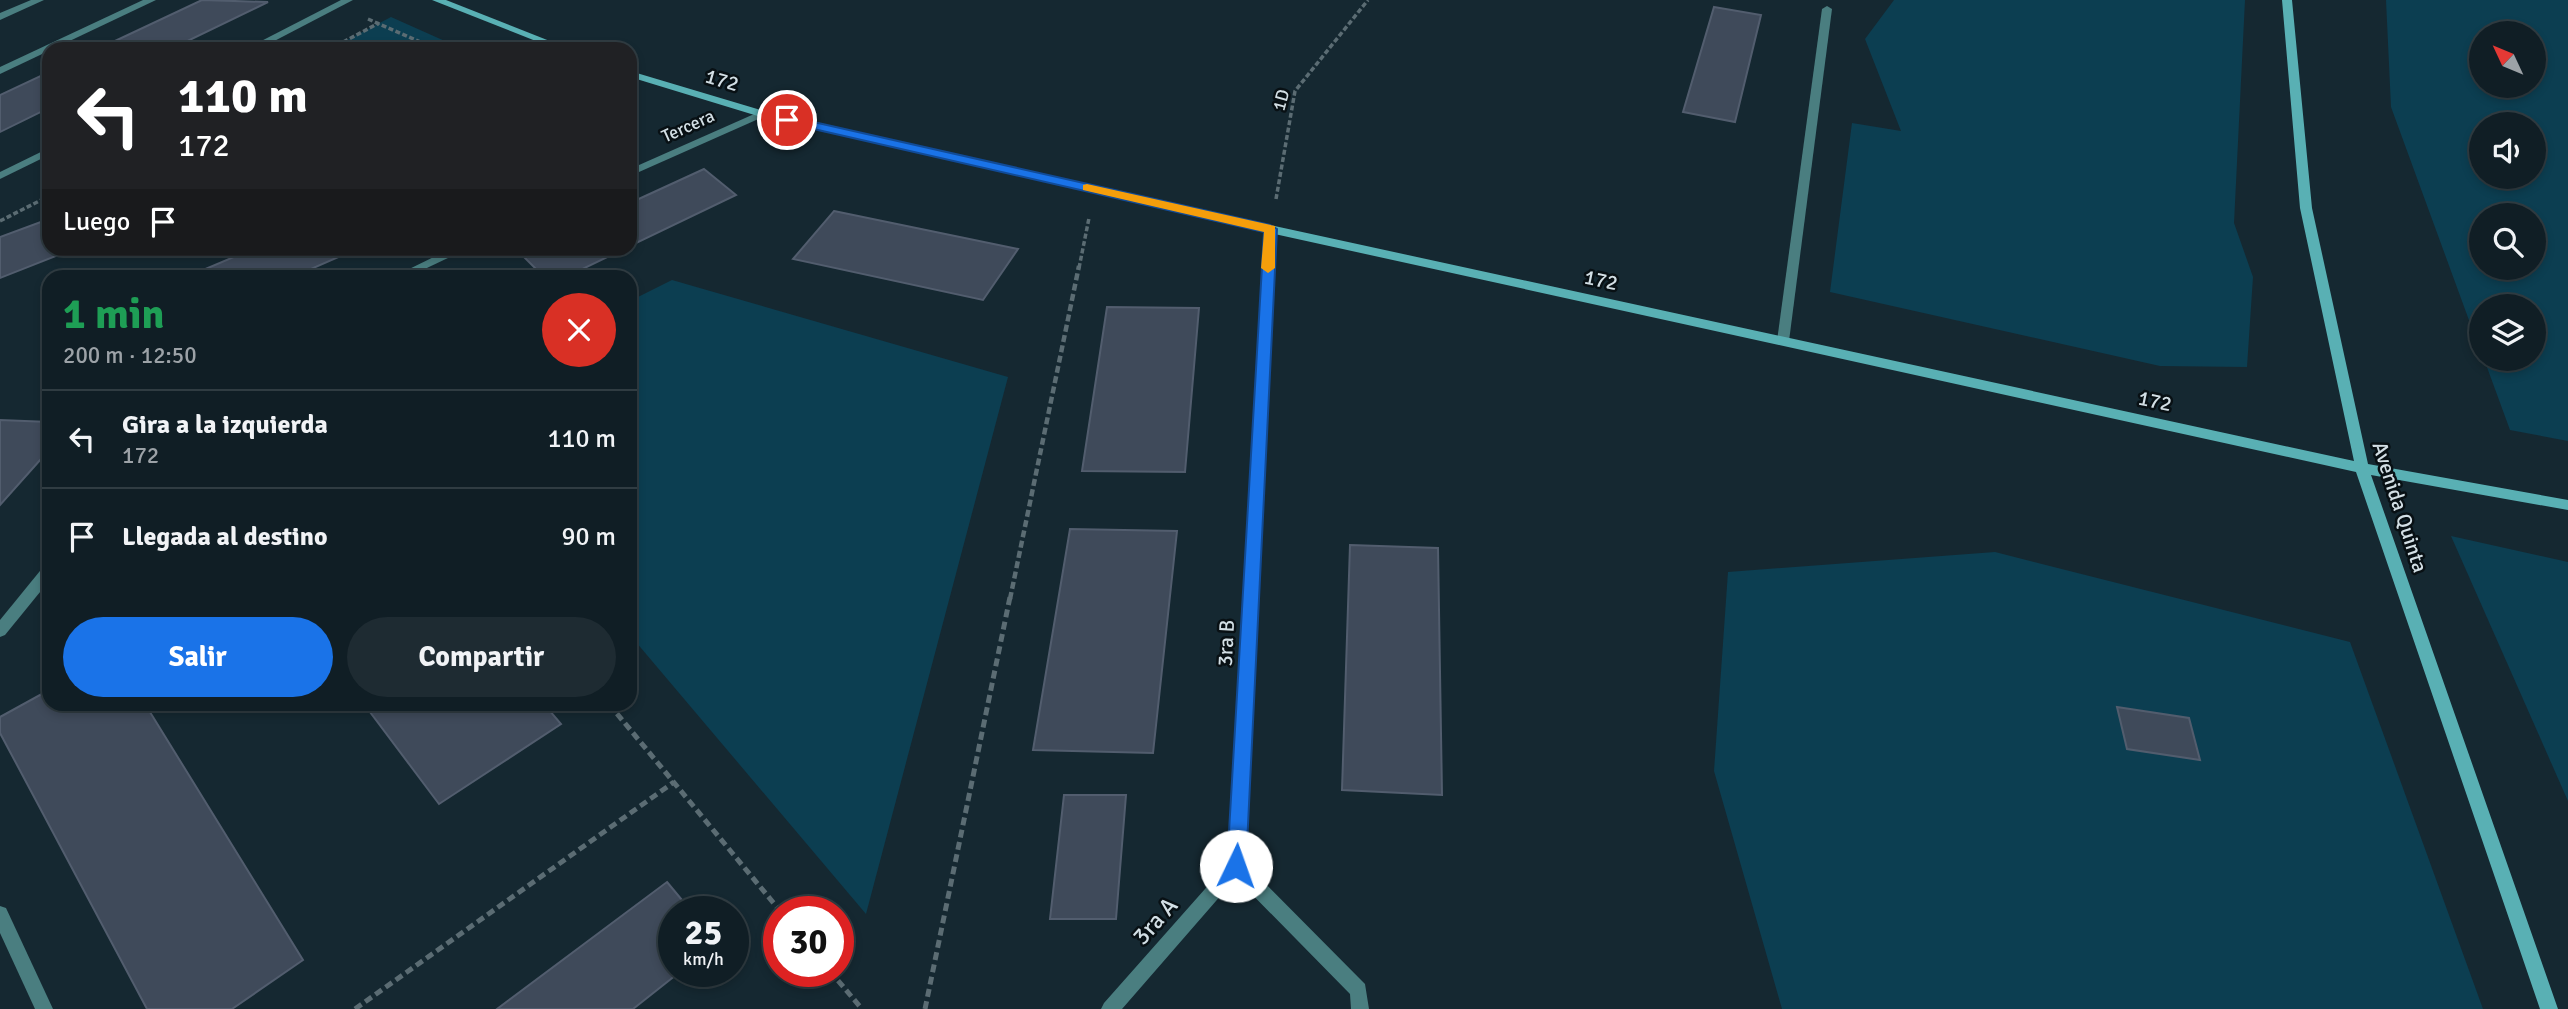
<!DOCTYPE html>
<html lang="es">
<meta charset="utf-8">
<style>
body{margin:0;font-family:Signika,sans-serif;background:#1e2b32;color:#f1f3f6;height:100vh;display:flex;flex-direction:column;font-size:26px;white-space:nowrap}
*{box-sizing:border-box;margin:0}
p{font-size:23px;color:#9ca2a7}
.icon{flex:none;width:38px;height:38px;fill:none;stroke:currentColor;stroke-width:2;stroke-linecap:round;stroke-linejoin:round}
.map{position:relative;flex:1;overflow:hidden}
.drawer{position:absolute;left:42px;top:270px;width:595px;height:441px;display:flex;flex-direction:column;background:#101e25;border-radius:21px;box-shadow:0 4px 10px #0003,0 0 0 2px #303c42}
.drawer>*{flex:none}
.guide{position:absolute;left:42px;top:42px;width:595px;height:214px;border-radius:21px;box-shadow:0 4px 10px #0003,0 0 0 2px #303c42;background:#202124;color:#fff;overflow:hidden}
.needle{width:46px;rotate:314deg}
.controls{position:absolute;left:2469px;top:21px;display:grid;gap:14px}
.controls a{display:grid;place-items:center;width:77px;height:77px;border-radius:50%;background:#101e25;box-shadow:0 4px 10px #0003,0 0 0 2px #303c42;font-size:35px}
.speed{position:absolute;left:658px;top:896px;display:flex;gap:14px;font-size:35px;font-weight:700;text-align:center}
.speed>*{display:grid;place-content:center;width:91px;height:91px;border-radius:50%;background:#101e25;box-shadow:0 4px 10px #0003,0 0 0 2px #303c42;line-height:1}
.speed small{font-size:18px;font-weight:400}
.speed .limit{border:10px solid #d22;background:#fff;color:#111}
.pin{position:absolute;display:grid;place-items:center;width:60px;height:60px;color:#fff;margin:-30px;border:4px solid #fff;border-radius:50%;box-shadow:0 2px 7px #0007}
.me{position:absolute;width:77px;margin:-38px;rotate:3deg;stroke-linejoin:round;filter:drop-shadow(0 0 5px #0008)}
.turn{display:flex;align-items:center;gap:24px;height:147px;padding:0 21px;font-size:32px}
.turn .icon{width:91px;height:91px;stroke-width:2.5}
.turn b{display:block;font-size:49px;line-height:60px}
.then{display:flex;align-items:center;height:66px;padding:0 21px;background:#0003;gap:14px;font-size:26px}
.round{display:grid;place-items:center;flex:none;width:74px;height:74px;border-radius:37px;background:#1e2b32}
.head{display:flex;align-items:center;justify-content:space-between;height:119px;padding:0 21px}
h1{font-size:42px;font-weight:700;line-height:52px;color:#1e9e55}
.action{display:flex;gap:14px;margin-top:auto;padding:14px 21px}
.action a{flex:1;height:80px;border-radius:42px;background:#1a73e8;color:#fff;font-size:28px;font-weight:700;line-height:80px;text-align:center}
.action a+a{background:#1e2b32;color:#f1f3f6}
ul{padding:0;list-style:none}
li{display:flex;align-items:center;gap:21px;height:98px;padding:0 21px;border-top:2px solid #303c42}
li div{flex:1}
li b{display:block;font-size:26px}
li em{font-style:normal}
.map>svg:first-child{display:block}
.green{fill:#0c3e51;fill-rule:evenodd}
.building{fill:#3f4a5a;stroke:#525d6e;stroke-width:2}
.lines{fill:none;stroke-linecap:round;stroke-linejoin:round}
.path-far2{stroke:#5b6c73;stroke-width:3.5;stroke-dasharray:5 2.5;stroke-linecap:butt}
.path-far1{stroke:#5b6c73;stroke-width:4.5;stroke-dasharray:7 3.5;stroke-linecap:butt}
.path{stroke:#5b6c73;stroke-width:5;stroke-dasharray:8 4.5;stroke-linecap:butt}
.street{fill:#4a7e80;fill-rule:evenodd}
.secondary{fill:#59b0b4;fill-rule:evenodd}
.route{fill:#1a73e8;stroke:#114b97;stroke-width:2}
.slow{fill:#f59e0b}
.labels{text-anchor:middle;stroke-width:5;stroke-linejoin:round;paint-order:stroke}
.far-street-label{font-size:18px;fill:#d3dfe5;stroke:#081014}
.street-label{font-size:21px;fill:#d3dfe5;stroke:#081014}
.near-street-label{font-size:24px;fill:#d3dfe5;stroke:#081014}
</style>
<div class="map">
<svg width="2568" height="1009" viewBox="0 0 2568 1009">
<rect width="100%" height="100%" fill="#152831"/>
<g class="green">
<polygon points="1894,0 2245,0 2234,223 2253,277 2247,367 2160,366 1830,292 1852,123 1901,131 1865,39"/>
<path d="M2386,0h182v441l-58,-11 -26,-71h50v-53h-52l-1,47 -90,-246zM2534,33v53h-52v-53zM2534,124v53h-52v-53zM2534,215v53h-52v-53z"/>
<polygon points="391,17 456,46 449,49 330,49"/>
<polygon points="672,280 1008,377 866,914 630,635 630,301"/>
<polygon points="2451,536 2568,562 2568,801"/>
<polygon points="1995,552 2350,642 2483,1009 1782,1009 1714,771 1728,572"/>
</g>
<g class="building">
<polygon points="202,0 268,2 171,49 98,49"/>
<polygon points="1714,7 1761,15 1735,122 1683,112"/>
<polygon points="49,72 49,108 0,132 0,95"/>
<polygon points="704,169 736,195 630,246 630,203"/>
<polygon points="834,211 1018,249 983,300 793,259"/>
<polygon points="49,219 49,248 76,248 0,278 0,237"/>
<polygon points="255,248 359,248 295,276 189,276"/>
<polygon points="533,248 626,248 568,276 543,276 521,254"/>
<polygon points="1107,307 1199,308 1185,472 1082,471"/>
<polygon points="0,420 49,422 49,450 0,505"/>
<polygon points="1070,529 1177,531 1153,753 1033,750"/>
<polygon points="1350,545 1438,548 1442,795 1342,790"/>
<polygon points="49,690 49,704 145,704 303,960 232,1009 147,1009 0,733 0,717"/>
<polygon points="364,704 544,704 561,724 439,804"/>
<polygon points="2117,707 2189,718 2200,760 2127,749"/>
<polygon points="1064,795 1126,795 1116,919 1050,919"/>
<polygon points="667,882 692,912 674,912 674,971 681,971 633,1009 497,1009"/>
</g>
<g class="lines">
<g class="path-far2">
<polyline points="368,19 436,49"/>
<polyline points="330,49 379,23"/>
<polyline points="1276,199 1295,91 1368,0"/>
<polyline points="0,221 49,196"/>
<polyline points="1079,268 1089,218"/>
</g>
<polyline class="path-far1" points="1010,599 1079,266"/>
<g class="path">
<polyline points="609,704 781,912"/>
<polyline points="830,971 862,1009"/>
<polyline points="355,1009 674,782"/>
<polyline points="925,1009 1010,597"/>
</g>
<g class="street">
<polygon points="31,0 44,0 0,20 0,13"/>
<polygon points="143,0 156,0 0,74 0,67"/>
<polygon points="341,0 353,0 259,49 246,49"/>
<polygon points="1827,6 1832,9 1789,341 1783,345 1777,341 1822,9"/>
<polygon points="761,111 766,114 765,116 630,176 630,169"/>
<polygon points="49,148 49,155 0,179 0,172"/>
<polygon points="1270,225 1276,229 1245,863 1365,984 1369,1009 1351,1009 1350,994 1236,878 1122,1009 1101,1009 1104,1003 1228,863 1264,229"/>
<polygon points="452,248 469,248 410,276 395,276"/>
<polygon points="49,564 49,581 5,635 0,637 0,620 44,566"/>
<polygon points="0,906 6,908 53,1009 35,1009 0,933"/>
</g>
<g class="secondary">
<polygon points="432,0 446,0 570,49 556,49"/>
<polygon points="2282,0 2292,0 2312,208 2368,464 2568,500 2568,510 2371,475 2558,1009 2540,1009 2356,472 1270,233 761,117 630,77 630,71 764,111 1270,225 2354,461 2300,208"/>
</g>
</g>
<polygon class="route" points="787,116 1270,225 1277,229 1246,866 1243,873 1236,875 1229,873 1227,866 1264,232 783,122 781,120"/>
<polygon class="slow" points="1087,184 1275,226 1275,268 1268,273 1261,268 1264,232 1083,190 1083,185"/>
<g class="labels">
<g class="far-street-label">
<text transform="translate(1281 100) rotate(-75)" y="6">1D</text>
<text transform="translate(688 126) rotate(-24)" y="6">Tercera</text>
</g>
<g class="street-label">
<text transform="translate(722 80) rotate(16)" y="7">172</text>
<text transform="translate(1601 280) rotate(12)" y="7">172</text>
<text transform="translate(2155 401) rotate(12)" y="7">172</text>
<text transform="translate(2400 507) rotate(72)" y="7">Avenida Quinta</text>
<text transform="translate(1226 643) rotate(-87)" y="7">3ra B</text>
</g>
<g class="near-street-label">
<text transform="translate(1155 921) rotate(-48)" y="8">3ra A</text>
</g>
</g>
</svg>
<div class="controls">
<a><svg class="needle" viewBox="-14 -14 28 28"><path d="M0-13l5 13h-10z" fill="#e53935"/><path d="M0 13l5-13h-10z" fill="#9ca2a7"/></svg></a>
<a><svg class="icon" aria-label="sound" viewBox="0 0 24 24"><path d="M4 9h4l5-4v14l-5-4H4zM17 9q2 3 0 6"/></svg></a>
<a><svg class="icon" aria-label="search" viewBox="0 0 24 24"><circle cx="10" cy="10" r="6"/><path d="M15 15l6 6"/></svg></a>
<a><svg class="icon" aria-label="layers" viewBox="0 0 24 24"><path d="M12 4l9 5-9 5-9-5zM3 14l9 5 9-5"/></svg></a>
</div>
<div class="speed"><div>25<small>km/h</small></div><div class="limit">30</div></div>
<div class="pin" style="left:787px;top:120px;background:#d93025"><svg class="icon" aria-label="arrive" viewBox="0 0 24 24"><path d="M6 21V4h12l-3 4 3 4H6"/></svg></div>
<svg class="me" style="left:1236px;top:866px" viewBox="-20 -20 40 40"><circle r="19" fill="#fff"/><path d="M0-13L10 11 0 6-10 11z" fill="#1a73e8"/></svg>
<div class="guide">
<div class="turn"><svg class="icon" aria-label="left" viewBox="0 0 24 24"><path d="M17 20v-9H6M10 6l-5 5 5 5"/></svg><div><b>110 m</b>172</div></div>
<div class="then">Luego<svg class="icon" aria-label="arrive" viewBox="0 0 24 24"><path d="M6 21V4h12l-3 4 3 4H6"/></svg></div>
</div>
<section class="drawer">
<div class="head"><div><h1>1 min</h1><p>200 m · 12:50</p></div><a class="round" style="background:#d93025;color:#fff"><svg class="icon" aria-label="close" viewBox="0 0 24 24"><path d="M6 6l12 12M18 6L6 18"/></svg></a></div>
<ul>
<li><svg class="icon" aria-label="left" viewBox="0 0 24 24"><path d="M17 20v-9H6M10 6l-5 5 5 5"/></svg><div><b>Gira a la izquierda</b><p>172</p></div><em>110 m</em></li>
<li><svg class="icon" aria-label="arrive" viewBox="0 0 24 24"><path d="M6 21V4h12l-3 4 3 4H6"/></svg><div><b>Llegada al destino</b></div><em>90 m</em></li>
</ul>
<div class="action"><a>Salir</a><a>Compartir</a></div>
</section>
</div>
